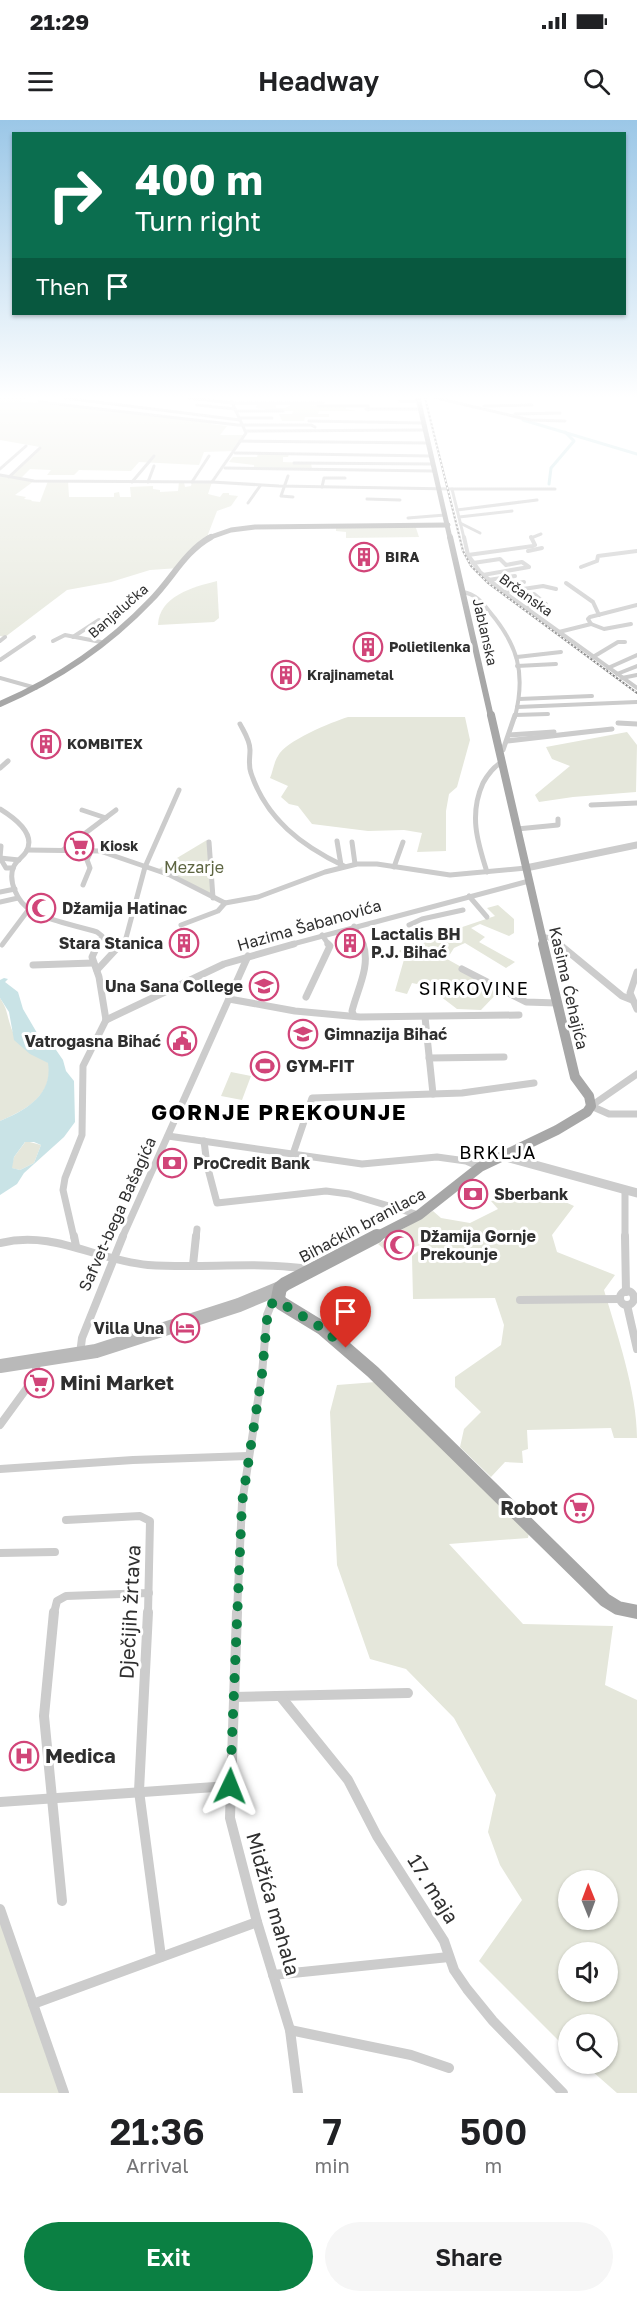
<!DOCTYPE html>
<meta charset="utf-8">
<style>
body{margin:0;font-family:"Golos Text",sans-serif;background:#f6f6f6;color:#202124;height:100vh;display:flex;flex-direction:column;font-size:22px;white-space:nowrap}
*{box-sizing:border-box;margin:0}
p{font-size:20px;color:#757577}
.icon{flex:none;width:33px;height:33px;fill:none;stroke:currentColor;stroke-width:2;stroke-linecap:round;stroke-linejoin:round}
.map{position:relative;height:1973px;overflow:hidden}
.side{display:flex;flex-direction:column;background:#fff;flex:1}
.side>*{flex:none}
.hud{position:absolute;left:12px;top:12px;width:614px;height:183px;border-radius:0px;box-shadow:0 2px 4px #0004;background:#0b6e4f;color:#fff;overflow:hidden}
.needle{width:39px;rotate:359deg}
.buttons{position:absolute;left:558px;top:1750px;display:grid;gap:12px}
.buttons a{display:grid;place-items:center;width:60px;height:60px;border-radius:50%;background:#fff;box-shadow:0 2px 4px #0004;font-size:30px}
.pin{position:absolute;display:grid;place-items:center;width:51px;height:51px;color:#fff;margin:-62px -26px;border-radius:50% 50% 50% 0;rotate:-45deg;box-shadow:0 0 6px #0007}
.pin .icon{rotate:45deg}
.me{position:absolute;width:66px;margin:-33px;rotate:2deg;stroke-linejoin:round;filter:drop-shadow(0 0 4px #0008)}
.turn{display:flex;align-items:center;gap:21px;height:126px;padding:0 24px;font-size:27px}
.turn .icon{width:78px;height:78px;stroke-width:2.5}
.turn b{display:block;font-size:42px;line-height:51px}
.then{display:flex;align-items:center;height:57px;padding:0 24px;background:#0003;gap:12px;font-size:22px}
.eta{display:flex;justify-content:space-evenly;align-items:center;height:102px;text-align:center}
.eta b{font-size:36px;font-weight:600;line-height:42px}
.action{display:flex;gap:12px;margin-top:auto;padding:12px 24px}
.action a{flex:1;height:69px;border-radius:36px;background:#0b8043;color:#fff;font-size:24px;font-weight:600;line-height:69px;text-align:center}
.action a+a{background:#f6f6f6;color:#202124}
.status{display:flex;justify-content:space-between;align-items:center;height:42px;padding:0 30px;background:#fff;direction:ltr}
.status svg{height:16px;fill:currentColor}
header{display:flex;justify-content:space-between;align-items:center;height:78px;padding:0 24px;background:#fff;font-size:27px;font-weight:600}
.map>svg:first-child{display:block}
.green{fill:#e5e7db;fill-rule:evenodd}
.water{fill:#c9e3e6;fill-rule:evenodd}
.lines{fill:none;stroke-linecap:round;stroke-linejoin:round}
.canal{stroke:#c9e3e6;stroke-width:3}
.minor-far5{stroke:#ccc;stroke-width:3}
.minor-far4{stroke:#ccc;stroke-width:4}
.minor-far3{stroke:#ccc;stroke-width:5}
.minor-far2{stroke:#ccc;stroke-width:7}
.minor-far1{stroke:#ccc;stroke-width:8}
.minor{stroke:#ccc;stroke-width:10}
.tertiary-far1{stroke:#ccc;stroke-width:7}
.tertiary{stroke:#ccc;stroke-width:9}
.secondary{stroke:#b9b9b9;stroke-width:14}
.primary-far4{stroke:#a7a7a7;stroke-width:5}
.primary-far3{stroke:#a7a7a7;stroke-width:6}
.primary-far2{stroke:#a7a7a7;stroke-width:8}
.primary-far1{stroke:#a7a7a7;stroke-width:10}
.primary{stroke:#a7a7a7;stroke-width:14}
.rail-casing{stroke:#848484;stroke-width:2}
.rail{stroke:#fff;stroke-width:1.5;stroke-dasharray:2;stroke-linecap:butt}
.route{stroke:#0b8043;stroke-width:10;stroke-dasharray:0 18}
.labels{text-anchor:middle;stroke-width:6;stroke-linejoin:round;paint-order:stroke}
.far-poi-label{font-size:14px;font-weight:bold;fill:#2f2f2f;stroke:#fff;text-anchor:start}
.far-street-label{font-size:14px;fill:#2f2f2f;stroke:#fff}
.park-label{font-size:16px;fill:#5d6541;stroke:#fff}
.poi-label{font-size:16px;font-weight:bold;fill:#2f2f2f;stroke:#fff;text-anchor:start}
.street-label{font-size:16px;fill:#2f2f2f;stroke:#fff}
.neighbourhood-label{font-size:18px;letter-spacing:1.5px;fill:#000;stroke:#fff}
.near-poi-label{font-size:20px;font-weight:bold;fill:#2f2f2f;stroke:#fff;text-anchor:start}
.near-street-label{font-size:20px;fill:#2f2f2f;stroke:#fff}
.district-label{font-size:22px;font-weight:bold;letter-spacing:1.5px;fill:#000;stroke:#fff}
</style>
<div class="status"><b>21:29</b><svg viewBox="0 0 49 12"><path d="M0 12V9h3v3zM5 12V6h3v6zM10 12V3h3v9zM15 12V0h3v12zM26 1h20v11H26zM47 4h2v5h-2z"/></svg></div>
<header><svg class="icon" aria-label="menu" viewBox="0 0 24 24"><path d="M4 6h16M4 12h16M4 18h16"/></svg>Headway<svg class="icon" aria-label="search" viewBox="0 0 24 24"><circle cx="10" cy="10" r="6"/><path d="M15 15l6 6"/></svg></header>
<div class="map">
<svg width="637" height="1973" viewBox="0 0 637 1973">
<rect width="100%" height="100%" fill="#fff"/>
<g class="green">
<polygon points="0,278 25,278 20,281 212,302 211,304 227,306 220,315 245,315 234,331 204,332 199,345 139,342 131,351 79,350 74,355 47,355 51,350 30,349 20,359 34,361 15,375 26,377 24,379 32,380 31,381 40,382 48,361 68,361 69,377 114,377 114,373 119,372 120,377 131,377 130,367 153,366 153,369 160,370 160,372 178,371 179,362 184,362 185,367 191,366 192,362 212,362 208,374 220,377 223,373 229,373 229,375 238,376 231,386 217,391 207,417 179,448 150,450 111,462 67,470 5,517 0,516 0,355 9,357 40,327 0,320"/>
<polygon points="257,285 276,285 276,288 285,288 291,285 346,286 346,289 356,291 319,291 318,294 329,294 329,297 305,297 304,301 282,301 279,294 292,294 293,291 265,291 265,289 256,288"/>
<polygon points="258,334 289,334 288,337 283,337 283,342 311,343 312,349 254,348 254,345 229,342 233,337 257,337"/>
<polygon points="415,405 419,417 346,418 346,412 336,411 336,406"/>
<path d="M217,461l2,37 -5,4 -56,3c1,-29 35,-38 59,-44z"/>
<path d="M348,597h117l5,23 -13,47 -8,7 -3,17v40l-29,1 5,-19 -18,-3 -36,1 -56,-7 -14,-18 -9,-2 -8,-7 7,-11 -18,-8c3,-7 4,-16 8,-22 7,-15 54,-34 70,-39z"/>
<polygon points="627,612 637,625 636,672 573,677 539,682 535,675 570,646 552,639 546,627"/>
<polygon points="207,720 209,722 213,778 157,750"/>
<polygon points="498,785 514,799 514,813 509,816 480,804 471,808 485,817 479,822 515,842 506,848 465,823 454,828 447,839 501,869 481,890 457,889 427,866 412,863 407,874 395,871 405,836 399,831 406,826 495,796 487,788"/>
<path d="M0,878c8,13 6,14 10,26 5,20 23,30 39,39 4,32 -23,47 -49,58z"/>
<polygon points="231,952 251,956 242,980 221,976"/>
<polygon points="26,1021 41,1025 34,1043 20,1050 11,1048 14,1037"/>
<path d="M535,1068l39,18 -22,29 5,17 58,23 -11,15c13,44 33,102 33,148h-23l-3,-10 -84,2 1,19 -6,2 1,12 -18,-1 -14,15 -31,-30 4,-18 17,-17 -26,-25v-10l46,-32 3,-20 -9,-27 -82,1 -1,-43 16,-13 -38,11 -12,-10 55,-33 8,7 29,5 28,-14 -7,-8 28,-3z"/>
<path d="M376,1262l153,151 -1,5 -79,6 74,80 90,2 -8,59 32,15v393h-20l-33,-29h24v-39h-40v25l-89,-89 43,-61 -22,-35 -12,-33 8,-37 -42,-77 -48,-49 -36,-10 -33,-94 -7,-153 7,-27zM568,1761h40v39h-40zM568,1833h40v39h-40z"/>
<polygon points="0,1789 64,1973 0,1973"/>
</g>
<path class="water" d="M4,858l4,1 -3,3 13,10 5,17 17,29 14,9 9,13 3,11 8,10 1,41 -11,15 -40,36 -7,11 -17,11v-74c26,-11 53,-26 48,-58l-18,-9 -16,-14 -5,-28 -9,-14v-18zM25,1022h9l7,3 -7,18 -14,7 -8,-2 2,-11z"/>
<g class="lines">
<g class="canal">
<polyline points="523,300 637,334"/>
<polyline points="549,364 551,348 574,321 565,312"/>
</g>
<g class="minor-far5">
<polyline points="65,278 240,300"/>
<polyline points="188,278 233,283 323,283"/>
<polyline points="436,278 530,300 565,301"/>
<polyline points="400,281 418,281"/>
<polyline points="39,282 238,305 311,305 315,307"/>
<polyline points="197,285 235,289"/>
<polyline points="318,286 368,286 368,290"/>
<polyline points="484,286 532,285"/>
<polyline points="366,289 420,289"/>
<polyline points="236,291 283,291"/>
<polyline points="515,294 560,293"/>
<polyline points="239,298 272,298"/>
<polyline points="309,301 423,303"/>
<polyline points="245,311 425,310"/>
<polyline points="240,321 428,323"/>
<polyline points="235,333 431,336"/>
<polyline points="294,343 433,344"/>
<polyline points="225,348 434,351"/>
<polyline points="0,349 26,326"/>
<polyline points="0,355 34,361 212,362 279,366 452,369 464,418"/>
<polyline points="288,356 281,376 293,377"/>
<polyline points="9,357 40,328"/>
<polyline points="132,362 154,336"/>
<polyline points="148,362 154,346"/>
<polyline points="192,362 209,336"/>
<polyline points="212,362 246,313 231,280"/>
<polyline points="322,367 324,358 345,358"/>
<polyline points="452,369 555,369"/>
<polyline points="367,379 400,380"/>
<polyline points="248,383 260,366"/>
<polyline points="457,390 537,380"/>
<polyline points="459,397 512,391"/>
<polyline points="408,398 445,395"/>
<polyline points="460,403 480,413"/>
<polyline points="531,418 541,414"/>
</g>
<g class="minor-far4">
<polyline points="464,417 468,435 480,452 504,472 637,568"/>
<polyline points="528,431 542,428"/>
<polyline points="468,435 533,426 535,425 531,417"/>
<polyline points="473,443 500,439 506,445 522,442 529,447 483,455"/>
<polyline points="581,447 597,441 598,436 637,431"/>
<polyline points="488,460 515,456"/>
<polyline points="566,463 593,482 599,495"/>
<polyline points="496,466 524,462"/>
<path d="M463,472c12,2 19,10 26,19 29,34 37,62 26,106"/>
<polyline points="504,472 543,466 556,469"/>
<polyline points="526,488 546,484 534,474"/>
<polyline points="591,504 604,509 631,504"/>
<polyline points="559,512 591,504 588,499 590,497 637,485"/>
<polyline points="73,517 99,500"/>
<polyline points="0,521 5,517"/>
<polyline points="53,521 65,515 101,522"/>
<polyline points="517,537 561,532"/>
<polyline points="593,537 618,522 625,522"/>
<polyline points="0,540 34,517"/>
<polyline points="517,546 556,544"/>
<polyline points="608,548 637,535"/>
<polyline points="617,554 637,546"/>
<polyline points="0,558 36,568"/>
<polyline points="622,558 637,555"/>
<polyline points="519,579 592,576"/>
<polyline points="517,587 637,582"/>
<polyline points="515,595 548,594"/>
</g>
<g class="minor-far3">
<polyline points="618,603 637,604"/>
<path d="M240,604c4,8 10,16 10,26 0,8 -2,15 1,23 15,46 51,73 93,93"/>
<polyline points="509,615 554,612"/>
<polyline points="507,621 612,609"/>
<polyline points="500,630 503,630 515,595"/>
<polyline points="0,648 8,641"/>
<polyline points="591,685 637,683"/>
<path d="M0,689c13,8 37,25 26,43 -3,5 -9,8 -12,14 -7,15 4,37 17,44 20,12 44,15 66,22l5,4 -4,9"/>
<polyline points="82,690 106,698"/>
<polyline points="517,709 558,705 558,699"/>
<polyline points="337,721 341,745"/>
<polyline points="209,722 213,778"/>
<polyline points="352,722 355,744"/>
<polyline points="1,726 0,738 6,748 13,748"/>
<polyline points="27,730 100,731 170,755 225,783 258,777 325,752 357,744 377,744 450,755 526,748"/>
<polyline points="63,730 116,690"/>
<polyline points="0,738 19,740"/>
<polyline points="394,747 403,722"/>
<path d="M487,752c-10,-31 -18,-58 -4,-89 5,-9 10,-16 19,-21"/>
<polyline points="83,765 90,748 87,740 92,729"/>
<polyline points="0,772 15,769"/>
<polyline points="469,776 487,797"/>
<polyline points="0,782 18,778"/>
<polyline points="181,805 218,791 225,783"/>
<polyline points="409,805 422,799 463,790"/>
<polyline points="354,806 364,825"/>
<polyline points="322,815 329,825"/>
<polyline points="542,816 553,819 560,825"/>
<polyline points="2,825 29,789"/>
<polyline points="120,825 126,818 145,747 179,670"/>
<polyline points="289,825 529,761"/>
</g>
<g class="minor-far2">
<polyline points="98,824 92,837 99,857 106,900"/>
<polyline points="559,824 622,876 632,880"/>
<polyline points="33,845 93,843"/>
<polyline points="462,849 526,882 557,883"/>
<polyline points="97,850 121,824"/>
<polyline points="637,852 630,873 637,889"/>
<polyline points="306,877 330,826 328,824"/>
<polyline points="229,879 295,891 360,897 519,895"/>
<path d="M354,896l-2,-5c5,-21 19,-45 11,-67"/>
<polyline points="425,897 433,974"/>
<polyline points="106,900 224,844 294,824"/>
<polyline points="429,938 504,937"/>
<polyline points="637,954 591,986 609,994 637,994"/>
<polyline points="168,1016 362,1044 437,1037 466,1041 480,1047"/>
<polyline points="204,1021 207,1045 217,1083 326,1071 349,1074 419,1095"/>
<polyline points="293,1034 312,978 462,973 534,963"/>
<polyline points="625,1070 625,1118"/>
<polyline points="74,1118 63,1070 65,1058 82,1015 83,946 106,900"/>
<polyline points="122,1118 248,836"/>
<polyline points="196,1118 197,1109"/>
</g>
<g class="minor-far1">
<polyline points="74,1116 76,1126"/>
<polyline points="625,1116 626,1172"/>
<path d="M0,1123c54,-13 95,17 148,22 54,4 107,-4 161,4"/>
<polyline points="193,1145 196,1116"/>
<circle cx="627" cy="1178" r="7"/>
<polyline points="520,1180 619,1179"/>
<polyline points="627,1185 637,1229"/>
<polyline points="80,1234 82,1218 123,1116"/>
<polyline points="0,1305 35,1257 37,1241"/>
<polyline points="0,1349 133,1340 248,1336"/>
<polyline points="66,1400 140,1396 150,1401 148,1493"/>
<polyline points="0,1433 55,1432"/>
<polyline points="54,1493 57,1481 66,1476 149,1473"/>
<polyline points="237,1493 242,1383 262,1254 267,1195 271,1185 278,1178"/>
</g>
<g class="minor">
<polyline points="54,1492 44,1596 62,1781"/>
<polyline points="148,1492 139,1671 161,1837"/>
<polyline points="237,1492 230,1698 257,1802 290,1910 298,1973"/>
<polyline points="234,1577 408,1573"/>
<polyline points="281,1577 348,1660 377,1716 444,1821 454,1850 467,1869 493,1901 563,1973"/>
<polyline points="0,1682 229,1666"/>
<polyline points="0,1789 64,1973"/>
<polyline points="273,1855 449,1837"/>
<polyline points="33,1884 257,1802"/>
<polyline points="290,1910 411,1935 449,1948"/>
</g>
<polyline class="tertiary-far1" points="526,748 637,725"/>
<polyline class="tertiary" points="502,1036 637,1073"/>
<polyline class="secondary" points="0,1246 96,1231 239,1185 280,1168"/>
<g class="primary-far4">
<polyline points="418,278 450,418"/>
<polyline points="208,418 231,410 255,407 448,405"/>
</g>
<g class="primary-far3">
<polyline points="450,417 491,597"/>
<path d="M0,584c56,-24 109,-60 151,-104 21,-21 34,-49 60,-63"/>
</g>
<polyline class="primary-far2" points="491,595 544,825"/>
<polyline class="primary-far1" points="374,1118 419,1095 480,1047 557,1010 587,992 591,986 589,976 575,957 543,824"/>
<polyline class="primary" points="377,1116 285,1164 280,1168 278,1178 281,1183 322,1208 373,1252 605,1480 618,1488 637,1492"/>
<g class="rail-casing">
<polyline id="rail" points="425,278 463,431 471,446 488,463 637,573"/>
</g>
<use href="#rail" class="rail"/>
</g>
<linearGradient id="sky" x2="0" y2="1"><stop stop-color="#9bc7e7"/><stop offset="0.5" stop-color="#fff"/><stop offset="1" stop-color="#fff" stop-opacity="0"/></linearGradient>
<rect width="637" height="554" fill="url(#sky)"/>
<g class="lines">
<polyline class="route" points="230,1666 242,1383 262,1254 268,1189 274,1181 281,1183 322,1208 346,1228"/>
</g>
<defs>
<g id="building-ring" transform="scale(1.5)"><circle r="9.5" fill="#fff" stroke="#d14579" stroke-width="1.5"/><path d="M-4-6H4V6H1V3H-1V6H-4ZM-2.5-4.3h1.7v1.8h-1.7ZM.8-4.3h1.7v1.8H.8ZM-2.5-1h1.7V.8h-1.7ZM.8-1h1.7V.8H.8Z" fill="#d14579"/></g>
<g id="supermarket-ring" transform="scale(1.5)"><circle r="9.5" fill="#fff" stroke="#d14579" stroke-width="1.5"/><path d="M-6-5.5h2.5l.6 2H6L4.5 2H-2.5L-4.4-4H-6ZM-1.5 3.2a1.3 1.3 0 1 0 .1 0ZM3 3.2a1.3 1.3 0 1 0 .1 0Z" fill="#d14579"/></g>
<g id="mosque-ring" transform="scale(1.5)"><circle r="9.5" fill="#fff" stroke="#d14579" stroke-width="1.5"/><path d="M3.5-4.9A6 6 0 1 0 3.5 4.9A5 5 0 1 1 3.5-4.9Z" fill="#d14579"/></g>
<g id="school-ring" transform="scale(1.5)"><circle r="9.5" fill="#fff" stroke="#d14579" stroke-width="1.5"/><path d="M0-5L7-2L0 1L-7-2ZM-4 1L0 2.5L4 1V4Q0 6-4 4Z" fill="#d14579"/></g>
<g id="civic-ring" transform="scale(1.5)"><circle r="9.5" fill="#fff" stroke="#d14579" stroke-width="1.5"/><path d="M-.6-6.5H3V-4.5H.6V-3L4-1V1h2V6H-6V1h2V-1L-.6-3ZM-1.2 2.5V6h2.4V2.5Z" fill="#d14579"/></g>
<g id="stadium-ring" transform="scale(1.5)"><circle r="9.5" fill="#fff" stroke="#d14579" stroke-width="1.5"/><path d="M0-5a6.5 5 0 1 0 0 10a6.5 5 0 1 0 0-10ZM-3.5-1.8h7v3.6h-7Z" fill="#d14579"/></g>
<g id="bank-ring" transform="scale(1.5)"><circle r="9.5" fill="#fff" stroke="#d14579" stroke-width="1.5"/><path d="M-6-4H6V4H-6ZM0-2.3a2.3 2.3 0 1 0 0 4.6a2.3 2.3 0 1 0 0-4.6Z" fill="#d14579"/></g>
<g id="hotel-ring" transform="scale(1.5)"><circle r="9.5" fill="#fff" stroke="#d14579" stroke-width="1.5"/><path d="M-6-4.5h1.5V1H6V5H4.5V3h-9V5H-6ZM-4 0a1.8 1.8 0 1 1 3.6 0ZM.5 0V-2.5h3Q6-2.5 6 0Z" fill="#d14579"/></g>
<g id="hospital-ring" transform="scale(1.5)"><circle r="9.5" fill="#fff" stroke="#d14579" stroke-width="1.5"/><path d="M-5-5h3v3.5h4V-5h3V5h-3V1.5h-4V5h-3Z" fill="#d14579"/></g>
</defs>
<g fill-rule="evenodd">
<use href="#building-ring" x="364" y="437"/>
<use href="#building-ring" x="368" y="527"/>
<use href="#building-ring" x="286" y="555"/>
<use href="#building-ring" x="46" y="624"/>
<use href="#supermarket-ring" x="79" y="726"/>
<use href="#mosque-ring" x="41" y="788"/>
<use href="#building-ring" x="184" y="823"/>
<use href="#building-ring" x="350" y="823"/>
<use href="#school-ring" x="264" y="866"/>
<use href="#school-ring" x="303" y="914"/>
<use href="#civic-ring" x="182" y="921"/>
<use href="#stadium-ring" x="265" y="946"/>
<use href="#bank-ring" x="172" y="1043"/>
<use href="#bank-ring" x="473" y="1074"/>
<use href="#mosque-ring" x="399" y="1125"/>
<use href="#hotel-ring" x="185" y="1208"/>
<use href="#supermarket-ring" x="39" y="1263"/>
<use href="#supermarket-ring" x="579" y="1388"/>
<use href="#hospital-ring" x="24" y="1636"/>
</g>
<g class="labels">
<g class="far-poi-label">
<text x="385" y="442">BIRA</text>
<text x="389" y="532">Polietilenka</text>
<text x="307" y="560">Krajinametal</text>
<text x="67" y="629">KOMBITEX</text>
<text x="100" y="731">Kiosk</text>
</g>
<g class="far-street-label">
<text transform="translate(526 475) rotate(36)" y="5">Brčanska</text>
<text transform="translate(118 491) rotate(-41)" y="5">Banjalučka</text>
<text transform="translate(485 512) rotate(77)" y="5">Jablanska</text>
</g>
<g class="park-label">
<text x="194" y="753">Mezarje</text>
</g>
<g class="poi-label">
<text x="62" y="794">Džamija Hatinac</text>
<text x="371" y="820">Lactalis BH<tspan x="371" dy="18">P.J. Bihać</tspan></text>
<text x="163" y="829" text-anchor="end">Stara Stanica</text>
<text x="243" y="872" text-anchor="end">Una Sana College</text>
<text x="324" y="920">Gimnazija Bihać</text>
<text x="161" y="927" text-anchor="end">Vatrogasna Bihać</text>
<text x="286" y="952">GYM-FIT</text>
<text x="193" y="1049">ProCredit Bank</text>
<text x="494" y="1080">Sberbank</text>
<text x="420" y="1122">Džamija Gornje<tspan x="420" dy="18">Prekounje</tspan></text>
<text x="164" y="1214" text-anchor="end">Villa Una</text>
</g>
<g class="street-label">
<text transform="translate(309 805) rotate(-16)" y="6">Hazima Šabanovića</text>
<text transform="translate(569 868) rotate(77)" y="6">Kasima Ćehajića</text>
<text transform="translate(117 1094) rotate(-66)" y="6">Safvet-bega Bašagića</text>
<text transform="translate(362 1105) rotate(-28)" y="6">Bihaćkih branilaca</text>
</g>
<g class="neighbourhood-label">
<text x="474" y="875">SIRKOVINE</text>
<text x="498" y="1039">BRKLJA</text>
</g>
<g class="near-poi-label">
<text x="60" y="1270">Mini Market</text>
<text x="558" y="1395" text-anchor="end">Robot</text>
<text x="45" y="1643">Medica</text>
</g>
<g class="near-street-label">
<text transform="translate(130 1492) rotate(-87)" y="7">Dječijih žrtava</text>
<text transform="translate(433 1769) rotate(58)" y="7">17. maja</text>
<text transform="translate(273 1784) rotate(74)" y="7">Midžića mahala</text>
</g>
<g class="district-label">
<text x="279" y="1000">GORNJE PREKOUNJE</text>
</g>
</g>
</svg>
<div class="buttons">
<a><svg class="needle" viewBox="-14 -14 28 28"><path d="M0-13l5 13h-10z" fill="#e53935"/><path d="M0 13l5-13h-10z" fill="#757577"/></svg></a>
<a><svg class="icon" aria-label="sound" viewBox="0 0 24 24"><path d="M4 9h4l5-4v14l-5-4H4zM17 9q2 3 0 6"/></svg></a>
<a><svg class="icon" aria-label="search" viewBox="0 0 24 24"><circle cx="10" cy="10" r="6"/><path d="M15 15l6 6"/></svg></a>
</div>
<div class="pin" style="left:346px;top:1228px;background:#d93025"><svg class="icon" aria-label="arrive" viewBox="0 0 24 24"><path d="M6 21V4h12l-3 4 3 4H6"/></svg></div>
<svg class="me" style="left:230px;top:1666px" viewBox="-20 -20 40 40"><path d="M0-17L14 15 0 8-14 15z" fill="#0b8043" stroke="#fff" stroke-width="4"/></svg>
<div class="hud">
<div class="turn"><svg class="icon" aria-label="right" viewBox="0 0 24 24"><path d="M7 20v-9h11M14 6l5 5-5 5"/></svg><div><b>400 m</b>Turn right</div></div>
<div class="then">Then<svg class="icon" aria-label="arrive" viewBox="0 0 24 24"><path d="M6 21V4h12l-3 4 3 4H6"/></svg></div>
</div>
</div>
<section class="side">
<div class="eta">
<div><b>21:36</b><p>Arrival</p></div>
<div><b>7</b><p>min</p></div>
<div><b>500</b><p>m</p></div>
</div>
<div class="action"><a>Exit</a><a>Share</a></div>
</section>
